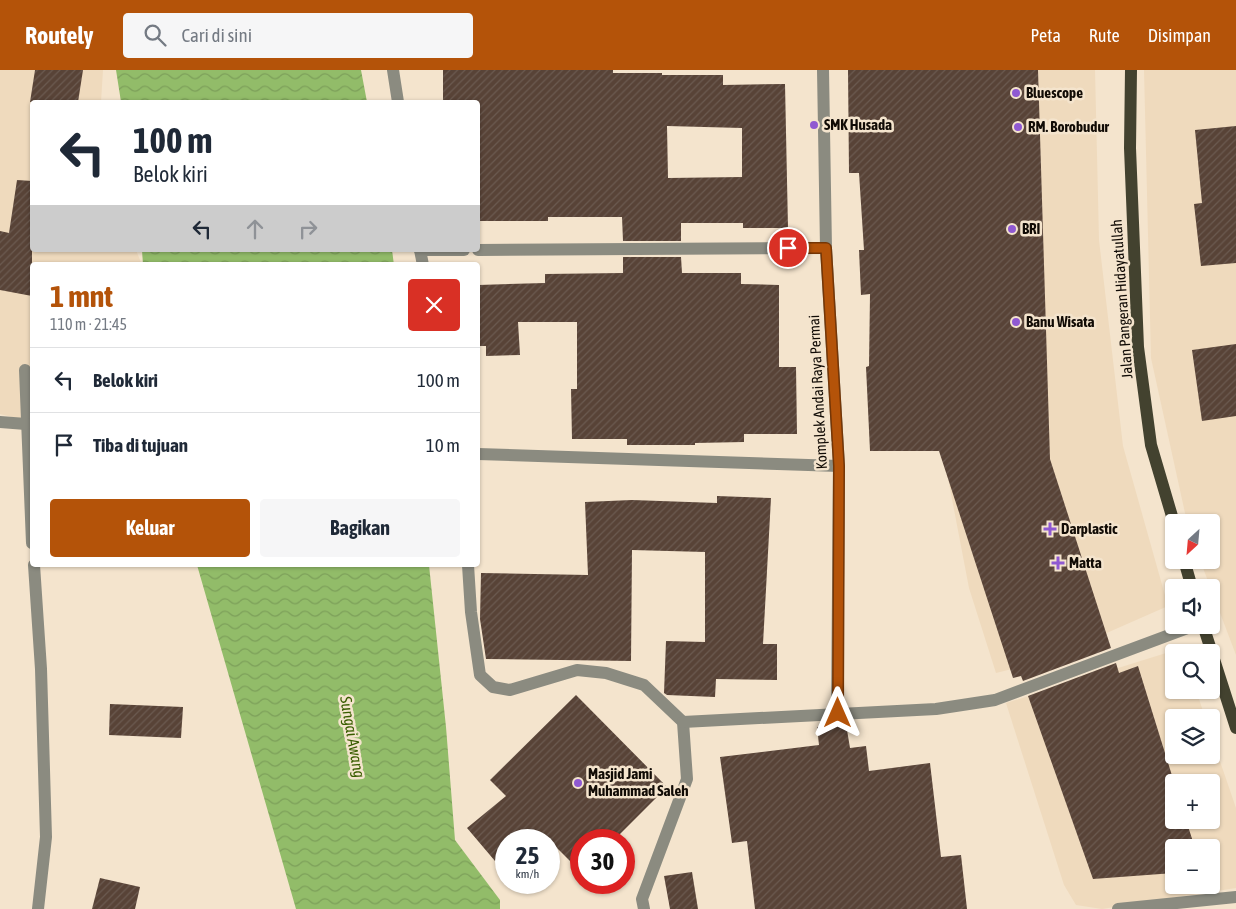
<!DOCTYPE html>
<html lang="id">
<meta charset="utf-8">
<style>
body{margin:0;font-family:"Asap Condensed",sans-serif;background:#f6f6f7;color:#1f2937;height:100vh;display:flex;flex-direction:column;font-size:19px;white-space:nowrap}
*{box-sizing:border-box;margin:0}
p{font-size:16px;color:#747a83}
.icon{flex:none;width:28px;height:28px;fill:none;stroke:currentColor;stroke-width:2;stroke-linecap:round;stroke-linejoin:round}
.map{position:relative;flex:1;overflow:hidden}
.sheet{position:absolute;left:30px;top:192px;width:450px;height:305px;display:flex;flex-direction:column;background:#fff;border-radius:5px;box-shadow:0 1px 4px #0004}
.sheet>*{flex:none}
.banner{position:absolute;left:30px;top:30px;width:450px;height:152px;border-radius:5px;box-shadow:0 1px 4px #0004;background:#fff;color:#1f2937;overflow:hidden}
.needle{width:32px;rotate:206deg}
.controls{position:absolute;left:1165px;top:444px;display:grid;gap:10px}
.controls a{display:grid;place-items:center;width:55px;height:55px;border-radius:5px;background:#fff;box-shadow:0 1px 4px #0004;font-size:25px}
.speed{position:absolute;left:495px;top:759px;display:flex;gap:10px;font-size:25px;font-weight:700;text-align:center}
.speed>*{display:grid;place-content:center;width:65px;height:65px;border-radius:50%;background:#fff;box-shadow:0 1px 4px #0004;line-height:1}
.speed small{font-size:12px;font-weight:400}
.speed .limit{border:8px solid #d22;background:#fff;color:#111}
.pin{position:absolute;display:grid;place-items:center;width:42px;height:42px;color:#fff;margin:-21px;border:2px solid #fff;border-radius:50%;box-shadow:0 1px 5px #0007}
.me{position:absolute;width:55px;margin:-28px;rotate:0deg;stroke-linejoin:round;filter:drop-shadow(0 0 4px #0008)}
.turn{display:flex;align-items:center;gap:18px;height:105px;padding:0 20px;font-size:22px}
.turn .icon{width:65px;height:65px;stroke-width:2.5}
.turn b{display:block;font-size:35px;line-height:42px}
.lanes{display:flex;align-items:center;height:48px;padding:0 20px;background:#0003;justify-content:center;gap:25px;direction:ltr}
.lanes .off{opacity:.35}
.round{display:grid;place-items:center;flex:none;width:52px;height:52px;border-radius:5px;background:#f6f6f7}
.overview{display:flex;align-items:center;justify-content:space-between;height:85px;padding:0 20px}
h1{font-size:30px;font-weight:700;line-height:38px;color:#b45309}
.action{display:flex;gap:10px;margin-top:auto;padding:10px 20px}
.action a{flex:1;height:58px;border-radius:5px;background:#b45309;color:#fff;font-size:20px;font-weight:700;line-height:58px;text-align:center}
.action a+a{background:#f6f6f7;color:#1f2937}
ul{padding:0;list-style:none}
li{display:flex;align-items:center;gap:15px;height:65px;padding:0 20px;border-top:1px solid #e0e1e3}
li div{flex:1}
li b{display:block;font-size:19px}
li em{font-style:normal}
header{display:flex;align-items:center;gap:30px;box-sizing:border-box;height:70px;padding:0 25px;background:#b45309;color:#fff}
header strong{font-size:24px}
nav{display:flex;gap:28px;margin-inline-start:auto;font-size:18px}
.search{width:350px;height:45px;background:#f6f6f7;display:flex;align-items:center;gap:12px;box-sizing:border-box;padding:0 18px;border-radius:5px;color:#747a83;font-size:19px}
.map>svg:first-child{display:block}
.built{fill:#efdabd;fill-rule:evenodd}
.water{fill:url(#water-waves)}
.building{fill:url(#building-hatch);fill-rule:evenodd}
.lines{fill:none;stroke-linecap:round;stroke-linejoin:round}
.street{stroke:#8b8b80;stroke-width:12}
.primary{stroke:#43422f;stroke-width:12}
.route-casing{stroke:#753606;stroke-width:12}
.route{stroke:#b45309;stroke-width:9}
.poi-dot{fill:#8f59d1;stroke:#f4e4cd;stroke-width:2}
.labels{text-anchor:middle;stroke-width:5;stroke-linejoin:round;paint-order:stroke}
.poi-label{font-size:15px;font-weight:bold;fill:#110b05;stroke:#f4e4cd;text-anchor:start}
.street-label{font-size:15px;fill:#110b05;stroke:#f4e4cd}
.water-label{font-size:16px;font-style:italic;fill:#395d00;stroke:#f4e4cd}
</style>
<header>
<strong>Routely</strong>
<div class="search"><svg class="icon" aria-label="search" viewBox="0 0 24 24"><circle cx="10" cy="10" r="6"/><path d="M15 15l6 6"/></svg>Cari di sini</div>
<nav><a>Peta</a><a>Rute</a><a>Disimpan</a></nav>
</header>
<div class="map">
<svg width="1236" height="839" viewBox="0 0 1236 839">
<defs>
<pattern id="water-waves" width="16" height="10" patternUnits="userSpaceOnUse" patternTransform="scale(1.25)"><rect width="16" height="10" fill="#92bc69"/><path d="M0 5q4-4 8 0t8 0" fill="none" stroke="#7da05a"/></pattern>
<pattern id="building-hatch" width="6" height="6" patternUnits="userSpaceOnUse" patternTransform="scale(1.25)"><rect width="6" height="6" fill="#584337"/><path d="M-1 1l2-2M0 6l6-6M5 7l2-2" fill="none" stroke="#6b5a50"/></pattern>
</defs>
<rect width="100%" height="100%" fill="#f4e4cd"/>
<g class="built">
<polygon points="0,0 103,0 101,32 32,32 32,180 136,180 142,195 32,195 32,352 0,344"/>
<polygon points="925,0 1095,0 1099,170 1123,376 1168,536 1043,591 996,603 969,518 943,382"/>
<polygon points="1144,0 1236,0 1236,585 1200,490 1211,490 1211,452 1187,452 1151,288"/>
<path d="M1182,578l2,4h-10v38h22l9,27 -31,1v37h37v-20l25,73v80l-134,21 -26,-4 -12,-20 -58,-182zM1174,712h37v38h-37zM1174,778h37v37h-37z"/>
</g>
<g class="water">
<polygon points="116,0 361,0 367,32 121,32"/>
<polygon points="142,180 392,180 394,195 143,195"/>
<polygon points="197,495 429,495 446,657 455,770 500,830 500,839 296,839"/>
</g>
<g class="building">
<polygon points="35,0 83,0 78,32 30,32"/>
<path d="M443,0h170v3h49v2h61v10l62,-1 3,144h-45v-5h-62v18h-58l-1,-24h-74v4h-70v-119h-35zM667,56l75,2v49l-74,1z"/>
<polygon points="848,0 1038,0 1050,389 1111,578 1023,611 1021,606 1013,608 939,381 870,381 866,297 869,296 870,224 861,225 859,180 864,180 859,103 849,103"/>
<polygon points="1236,56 1236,193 1201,196 1194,134 1202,133 1195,60"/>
<polygon points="17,110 32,111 32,226 0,220 0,161 9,163"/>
<polygon points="623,187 681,187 682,203 741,203 741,214 779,215 779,297 796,297 797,364 744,364 744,372 695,373 695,375 627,375 627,369 572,369 571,319 577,319 577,252 518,252 520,285 486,286 486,276 478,276 478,215 545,213 545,204 623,203"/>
<polygon points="1236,274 1236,346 1202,351 1192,280"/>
<polygon points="717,426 771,428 763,574 777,574 777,610 716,609 715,627 667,625 664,623 666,571 705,572 705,482 632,480 631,591 486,589 480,549 481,503 588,505 585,432 632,430 717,433"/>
<polygon points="1116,593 1119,603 1138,596 1174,712 1174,750 1186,750 1195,778 1174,778 1174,803 1093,809 1028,626"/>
<polygon points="576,625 667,717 614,770 581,770 581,802 549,770 506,770 506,804 467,758 506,726 490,710"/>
<polygon points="110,634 183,637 181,668 109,665"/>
<polygon points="846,654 850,678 866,676 869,701 930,693 941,787 961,785 967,839 755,839 747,771 732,773 720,687 819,675 817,657"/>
<polygon points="692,802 698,839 670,839 664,806"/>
<polygon points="100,808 140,817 135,839 92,839"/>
</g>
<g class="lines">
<g class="street">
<polyline points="393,0 398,32"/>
<polyline points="823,0 826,178 839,396 837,643"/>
<polyline points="420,180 464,180"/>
<polyline points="420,180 423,195"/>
<polyline points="478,180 826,178"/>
<polyline points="25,300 32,473"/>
<polyline points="0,352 26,354"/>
<polyline points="478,384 839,396"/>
<polyline points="34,495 41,599 46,767 38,839"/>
<polyline points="468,495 471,542 480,605 493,617 510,620 577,600 606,603 644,615 683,652 687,709 642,829 644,839"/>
<polyline points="683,652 936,639 995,630 1196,555"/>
<polyline points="1118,839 1236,827"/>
</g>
<g class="primary">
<polyline points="1131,0 1130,78 1138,277 1151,375 1174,453"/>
<polyline points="1184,490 1192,518"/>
<polyline points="1203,555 1236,658"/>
</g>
</g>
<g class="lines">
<g class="route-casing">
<polyline id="route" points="788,178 826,178 839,396 838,643"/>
</g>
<use href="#route" class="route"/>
</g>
<g class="poi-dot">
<circle cx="1016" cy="23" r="5"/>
<circle cx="814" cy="55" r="5"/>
<circle cx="1018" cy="57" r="5"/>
<circle cx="1012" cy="159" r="5"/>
<circle cx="1016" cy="252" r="5"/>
<path d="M1047.5 451.5h5v5h5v5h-5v5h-5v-5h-5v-5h5z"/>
<path d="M1055.5 485.5h5v5h5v5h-5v5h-5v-5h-5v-5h5z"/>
<circle cx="578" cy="713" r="5"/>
</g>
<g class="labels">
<g class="poi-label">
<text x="1026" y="28">Bluescope</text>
<text x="824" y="60">SMK Husada</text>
<text x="1028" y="62">RM. Borobudur</text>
<text x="1022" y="164">BRI</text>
<text x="1026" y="257">Banu Wisata</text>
<text x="1061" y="464">Darplastic</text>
<text x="1069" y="498">Matta</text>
<text x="588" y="709">Masjid Jami<tspan x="588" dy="17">Muhammad Saleh</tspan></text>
</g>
<g class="street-label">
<text transform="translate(1122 229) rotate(-94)" y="5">Jalan Pangeran Hidayatullah</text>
<text transform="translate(818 322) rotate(-93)" y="5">Komplek Andai Raya Permai</text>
</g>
<g class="water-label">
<text transform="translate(353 667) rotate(80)" y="6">Sungai Awang</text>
</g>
</g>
</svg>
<div class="controls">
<a><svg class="needle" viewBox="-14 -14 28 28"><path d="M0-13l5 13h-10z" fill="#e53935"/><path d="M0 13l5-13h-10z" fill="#747a83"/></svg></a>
<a><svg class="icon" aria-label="sound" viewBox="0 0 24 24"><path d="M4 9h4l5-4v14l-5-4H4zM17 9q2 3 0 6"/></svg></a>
<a><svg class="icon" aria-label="search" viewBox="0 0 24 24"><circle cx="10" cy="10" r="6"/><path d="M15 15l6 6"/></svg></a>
<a><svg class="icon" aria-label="layers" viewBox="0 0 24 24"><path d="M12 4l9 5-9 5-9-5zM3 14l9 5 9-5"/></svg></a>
<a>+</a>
<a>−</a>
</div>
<div class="speed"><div>25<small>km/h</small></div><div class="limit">30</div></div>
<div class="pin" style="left:788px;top:178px;background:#d93025"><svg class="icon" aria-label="arrive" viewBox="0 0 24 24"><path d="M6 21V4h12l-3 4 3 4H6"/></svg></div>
<svg class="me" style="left:838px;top:643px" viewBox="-20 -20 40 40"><path d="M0-17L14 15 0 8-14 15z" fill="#b45309" stroke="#fff" stroke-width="4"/></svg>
<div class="banner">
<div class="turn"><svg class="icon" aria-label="left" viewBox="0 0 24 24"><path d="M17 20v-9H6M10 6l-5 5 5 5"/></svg><div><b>100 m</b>Belok kiri</div></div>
<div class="lanes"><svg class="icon" aria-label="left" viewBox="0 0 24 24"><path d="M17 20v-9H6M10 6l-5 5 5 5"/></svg><svg class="icon off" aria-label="ahead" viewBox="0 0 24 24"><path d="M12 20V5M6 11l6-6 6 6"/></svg><svg class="icon off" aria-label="right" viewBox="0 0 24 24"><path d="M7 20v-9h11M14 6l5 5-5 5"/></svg></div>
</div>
<section class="sheet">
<div class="overview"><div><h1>1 mnt</h1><p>110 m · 21:45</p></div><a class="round" style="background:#d93025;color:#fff"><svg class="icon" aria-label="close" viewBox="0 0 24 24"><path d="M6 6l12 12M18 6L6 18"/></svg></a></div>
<ul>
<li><svg class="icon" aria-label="left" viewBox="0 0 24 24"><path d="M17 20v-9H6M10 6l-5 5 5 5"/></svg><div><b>Belok kiri</b></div><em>100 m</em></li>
<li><svg class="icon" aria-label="arrive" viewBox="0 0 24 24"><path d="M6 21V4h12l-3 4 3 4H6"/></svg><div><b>Tiba di tujuan</b></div><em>10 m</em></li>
</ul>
<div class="action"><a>Keluar</a><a>Bagikan</a></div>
</section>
</div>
